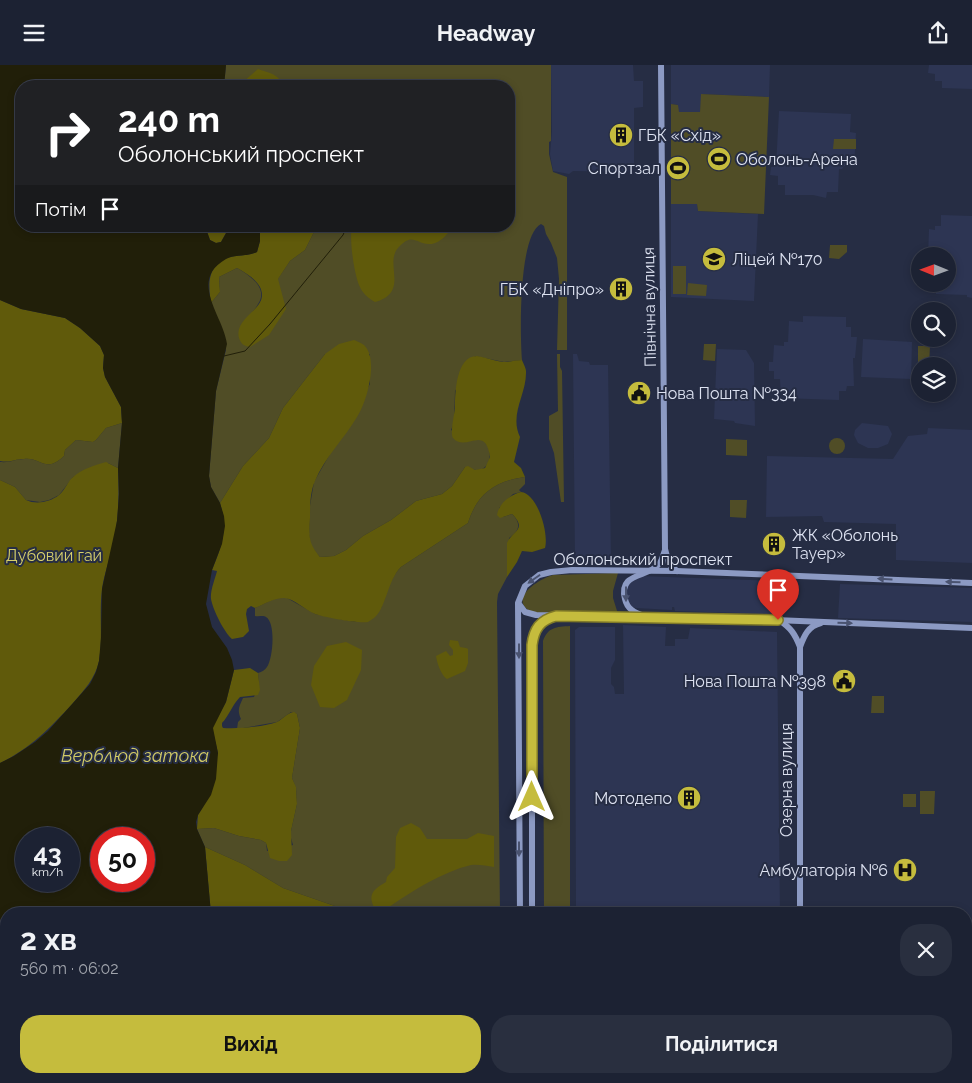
<!DOCTYPE html>
<html lang="uk">
<meta charset="utf-8">
<style>
body{margin:0;font-family:Raleway,sans-serif;background:#292f3f;color:#f1f3f6;height:100vh;display:flex;flex-direction:column;font-size:19px;white-space:nowrap}
*{box-sizing:border-box;margin:0}
p{font-size:16px;color:#a0a4ac}
.icon{flex:none;width:28px;height:28px;fill:none;stroke:currentColor;stroke-width:2;stroke-linecap:round;stroke-linejoin:round}
.map{position:relative;flex:1;overflow:hidden}
.details{position:absolute;left:0px;top:842px;width:972px;height:176px;display:flex;flex-direction:column;background:#1c2233;border-radius:20px 20px 0 0;box-shadow:0 2px 8px #0003,0 0 0 1px #3a3f4e}
.details>*{flex:none}
.hud{position:absolute;left:15px;top:15px;width:500px;height:152px;border-radius:20px;box-shadow:0 2px 8px #0003,0 0 0 1px #3a3f4e;background:#202124;color:#fff;overflow:hidden}
.needle{width:32px;rotate:271deg}
.controls{position:absolute;left:911px;top:182px;display:grid;gap:10px}
.controls a{display:grid;place-items:center;width:45px;height:45px;border-radius:50%;background:#1c2233;box-shadow:0 2px 8px #0003,0 0 0 1px #3a3f4e;font-size:25px}
.speed{position:absolute;left:15px;top:762px;display:flex;gap:10px;font-size:25px;font-weight:700;text-align:center}
.speed>*{display:grid;place-content:center;width:65px;height:65px;border-radius:50%;background:#1c2233;box-shadow:0 2px 8px #0003,0 0 0 1px #3a3f4e;line-height:1}
.speed small{font-size:12px;font-weight:400}
.speed .limit{border:8px solid #d22;background:#fff;color:#111}
.pin{position:absolute;display:grid;place-items:center;width:42px;height:42px;color:#fff;margin:-51px -21px;border-radius:50% 50% 50% 0;rotate:-45deg;box-shadow:0 0 5px #0007}
.pin .icon{rotate:45deg}
.me{position:absolute;width:55px;margin:-28px;rotate:0deg;stroke-linejoin:round;filter:drop-shadow(0 0 4px #0008)}
.turn{display:flex;align-items:center;gap:18px;height:105px;padding:0 20px;font-size:22px}
.turn .icon{width:65px;height:65px;stroke-width:2.5}
.turn b{display:block;font-size:35px;line-height:42px}
.then{display:flex;align-items:center;height:48px;padding:0 20px;background:#0003;gap:10px;font-size:19px}
.round{display:grid;place-items:center;flex:none;width:52px;height:52px;border-radius:20px;background:#292f3f}
.headline{display:flex;align-items:center;justify-content:space-between;height:85px;padding:0 20px}
h1{font-size:30px;font-weight:700;line-height:38px}
.cta{display:flex;gap:10px;margin-top:auto;padding:10px 20px}
.cta a{flex:1;height:58px;border-radius:20px;background:#c5bc3d;color:#111;font-size:20px;font-weight:700;line-height:58px;text-align:center}
.cta a+a{background:#292f3f;color:#f1f3f6}
header{display:flex;justify-content:space-between;align-items:center;height:65px;padding:0 20px;background:#1c2233;font-size:22px;font-weight:700}
.map>svg:first-child{display:block}
.built{fill:#2d3553}
.green{fill:#504d26}
.forest{fill:#605a0b}
.water{fill:#211f09;fill-rule:evenodd}
.lines{fill:none;stroke-linecap:round;stroke-linejoin:round}
.stream{stroke:#211f09;stroke-width:1}
.secondary{stroke:#8c9ac3;stroke-width:6}
.oneway{fill:#4a5370}
.route-casing{stroke:#807a28;stroke-width:12}
.route{stroke:#c5bc3d;stroke-width:9}
.labels{text-anchor:middle;stroke-width:4;stroke-linejoin:round;paint-order:stroke}
.poi-label{font-size:16px;fill:#dde2f1;stroke:#262d44;text-anchor:start}
.street-label{font-size:16px;fill:#dde2f1;stroke:#262d44}
.park-label{font-size:16px;fill:#d7d06c;stroke:#262d44}
.water-label{font-size:18px;font-style:italic;fill:#d1ca66;stroke:#262d44}
</style>
<header><svg class="icon" aria-label="menu" viewBox="0 0 24 24"><path d="M4 6h16M4 12h16M4 18h16"/></svg>Headway<svg class="icon" aria-label="share" viewBox="0 0 24 24"><path d="M12 15V3M7 8l5-5 5 5M5 13v7h14v-7"/></svg></header>
<div class="map">
<svg width="972" height="1018" viewBox="0 0 972 1018">
<rect width="100%" height="100%" fill="#262d44"/>
<g class="built">
<polygon points="551,0 633,0 634,16 643,16 643,42 634,43 634,98 632,99 632,107 573,106 569,109 553,106 550,89 552,67"/>
<polygon points="671,0 770,0 769,32 702,29 700,47 678,47 678,40 671,39"/>
<polygon points="929,0 972,0 972,24 942,23 942,16 935,16 935,9 928,8"/>
<polygon points="779,46 851,49 850,67 856,68 854,101 844,101 842,104 839,104 838,127 827,127 826,133 813,130 785,130 785,120 778,120 778,111 770,110 771,102 776,101"/>
<polygon points="671,139 697,139 698,146 758,149 754,236 671,232"/>
<polygon points="941,150 972,151 972,233 967,232 967,230 936,229 936,219 948,219 948,191 928,191 929,164 935,165 935,161 941,161"/>
<polygon points="803,251 846,252 846,262 851,262 851,272 857,272 855,293 853,293 854,321 847,321 846,326 839,326 839,335 781,333 780,314 774,314 774,306 769,306 769,297 773,297 774,280 784,281 784,277 788,277 789,256 803,257"/>
<polygon points="863,274 912,277 911,314 861,312"/>
<polygon points="717,284 746,285 754,298 755,361 735,358 734,356 714,354"/>
<polygon points="573,289 577,289 579,296 589,297 590,300 608,300 611,496 575,497"/>
<polygon points="862,358 888,361 892,369 888,379 878,383 868,383 858,378 854,370 855,365"/>
<polygon points="928,363 972,365 972,498 896,495 896,459 824,457 822,451 766,452 767,391 893,394 908,371 927,369"/>
<polygon points="640,511 775,516 774,549 675,546 674,542 672,542 672,545 636,543 632,542 626,531 628,519"/>
<polygon points="840,519 972,523 972,557 838,553"/>
<polygon points="623,560 666,562 665,581 675,581 675,574 688,574 690,563 777,567 780,849 576,849 575,565 579,562 615,562 615,595 611,603 611,619 614,622 615,629 624,629"/>
<polygon points="966,912 972,916 972,993 966,993"/>
<polygon points="788,1012 788,1018 576,1018 576,1012"/>
</g>
<g class="green">
<path d="M226,0h325v76l-2,1v12l4,18 14,5v173h-10l2,-71 -2,-21 -6,-15 -5,-9 -2,-8 -3,-2c-23,11 -21,112 -19,136l-18,2 -29,-6 -20,35 -1,32 -3,7 19,11c4,-1 8,-3 12,-1 12,6 10,31 -6,30 -3,0 -8,-2 -11,-3l-13,19 -10,8 -26,7 -25,19 -28,16 -17,14 -12,6 -14,1 -9,-10 -2,-13 1,-28 4,-24 56,-98v-30h-45l-42,54 -14,30 -26,28 -23,37 -9,-16 -2,-11 7,-85 10,-41 -15,-47 9,-11 -1,-15 18,-9c12,7 32,20 21,36 -4,8 -7,7 -9,17l41,-60 15,-11 12,-24h192v-140h-285z"/>
<polygon points="701,29 769,32 764,149 698,146 697,139 671,139 671,39 678,40 679,47 700,47"/>
<polygon points="834,74 856,74 856,84 833,84"/>
<polygon points="830,180 847,180 847,187 839,194 829,193"/>
<rect x="673" y="201" width="13" height="28"/>
<polygon points="688,218 707,220 706,231 687,230"/>
<polygon points="704,279 716,279 715,296 703,295"/>
<polygon points="918,281 930,281 929,301 920,301 920,306 918,306"/>
<polygon points="557,289 560,289 560,302 562,306 564,437 561,437 554,388 549,374 549,351 558,346"/>
<path d="M122,358l-4,45 -10,-5 -35,14 -14,18 -10,5 -9,2 -14,-2 -11,-13 -15,-7v-18c11,1 14,-3 24,-3 17,-2 21,15 40,-3l1,-6 11,-10 17,2 3,-2 10,-12z"/>
<circle cx="837" cy="381" r="8"/>
<polygon points="726,374 747,375 747,391 726,390"/>
<path d="M525,412v7l-6,6 2,2 -8,2 -14,14 4,9 9,-3c10,10 7,17 -3,24l-2,39 -9,17 -1,8 3,312h-148v-2l-69,-24 -38,-23 -40,-18 -8,-18 17,-1 25,8 22,4 5,3 1,8 26,-6 -2,-7v-7l6,-27 -1,-16 -4,-10 8,-50 -3,-14 -6,-2 -14,10 -40,7 1,-7 3,-3c-4,-9 -2,-12 2,-21l11,-1 5,-14 -1,-10c4,-1 7,-3 9,-6 6,-9 9,-44 -1,-50 -3,-2 -7,0 -11,-1v-8l21,-10h11l28,16 40,8 26,-14c5,-14 9,-30 20,-41l67,-44c9,-29 27,-42 57,-46z"/>
<polygon points="730,435 747,435 746,453 730,452"/>
<path d="M618,508l-5,18v7l5,16 -28,-2 -56,1c-29,-12 4,-34 19,-38z"/>
<path d="M570,561v288h-26l-1,-273c5,-14 13,-14 27,-15z"/>
<polygon points="872,631 884,631 884,648 871,648"/>
<polygon points="920,726 935,726 934,749 920,749"/>
<rect x="903" y="729" width="13" height="13"/>
<rect x="339" y="1012" width="160" height="6"/>
</g>
<g class="forest">
<path d="M258,4c11,4 22,5 24,17h-39v-4z"/>
<polygon points="205,161 230,161 221,177 216,178 210,175"/>
<path d="M260,161h57l-12,24 -15,11 -12,18 8,30 -17,26 -19,12c-6,-1 -9,-3 -11,-9 -5,-19 23,-27 23,-43 0,-13 -16,-22 -25,-27l-18,9 1,15 -9,11c-3,-19 -4,-39 19,-46 9,-2 18,-1 27,-5l3,-11z"/>
<path d="M352,161h100c-3,8 -14,19 -23,18 -14,-1 -17,-12 -31,4 -14,16 12,44 -23,54 -7,-4 -13,-9 -16,-17 -5,-13 -10,-45 -7,-59z"/>
<path d="M0,235l21,9 44,9 15,10 20,18 4,9 -1,13 2,9 16,30 1,16 -16,5 -10,12 -3,2 -17,-2 -11,10 -1,6c-19,18 -23,1 -40,3 -10,0 -13,4 -24,2z"/>
<path d="M354,275c3,1 7,3 10,5 15,14 3,57 -7,72 -13,22 -32,40 -42,64 -5,11 -5,26 -5,37 -1,18 -2,25 10,39l14,-1 12,-6 17,-14 28,-16 25,-19 26,-7 10,-8 13,-19 3,-1 7,4 10,-2 5,-11c-5,-34 -24,-4 -37,-19 -3,-5 1,-22 2,-30 0,-15 1,-52 22,-52 8,1 17,5 26,6 6,0 13,-2 19,-2 1,3 4,8 4,11 1,23 -17,43 -6,66l-6,25 7,6 4,9c-30,4 -48,17 -57,46l-67,44c-14,14 -15,42 -27,51 -2,1 -4,3 -6,4 -8,2 -45,-5 -53,-8 -10,-4 -20,-15 -31,-16 -10,0 -19,6 -29,10l-4,-2 -4,3 -1,5 3,17 -6,6 -11,2c-8,-7 -19,-29 -21,-40 -1,-8 4,-20 6,-28l-5,-1c10,-25 16,-40 8,-67l23,-37 26,-28 14,-30 42,-54 14,-10z"/>
<path d="M106,397l12,6c1,26 1,51 -5,76 -3,15 -9,30 -11,45 -3,24 1,48 -3,72 -4,18 -15,29 -26,42 -23,25 -42,45 -73,60v-283l15,7 11,13c10,5 24,2 33,-5 6,-5 9,-14 14,-18 9,-8 22,-12 33,-15z"/>
<path d="M521,427c17,2 28,42 24,56l-13,4 -10,-1 -5,11 -10,15v-34c5,-12 21,-13 5,-29l-12,4 -3,-3c2,-12 13,-20 24,-23z"/>
<path d="M450,575l8,1 2,6 6,1 2,1v14l-3,8 -18,8c-6,-4 -10,-16 -11,-23l10,-5 4,5 3,-1v-5l-4,-5z"/>
<polygon points="346,577 362,585 361,605 347,635 334,643 320,642 311,620 314,601 327,581"/>
<path d="M250,603l8,5 2,17 -2,5 -18,2c-8,8 -11,19 -18,26v3l1,2c14,1 41,-1 54,-6 6,-3 10,-9 17,-10l3,2 3,14 -8,50 4,9 1,17 -6,27 1,24 -5,6h-8l-9,-3 -4,-15 -5,-3 -22,-4 -25,-8 -17,1 1,-14 5,-8 15,-54 -5,-21v-6l13,-24 8,-32z"/>
<path d="M411,758l9,5 7,11h40l11,-6 16,3v31c-7,-1 -16,-3 -23,-2 -29,7 -57,25 -82,42v7h-11c-11,-17 -8,-23 8,-32l1,-5 8,-9 1,-31 4,-9z"/>
<polygon points="205,782 245,800 283,823 352,847 352,849 211,849"/>
<polygon points="261,1013 339,1013 339,1018 253,1018"/>
</g>
<path class="water" d="M0,0h226l-2,21h-203v140h184l5,14 6,3 5,-1 9,-16h30v15l-3,11c-10,5 -22,2 -31,7 -38,22 -3,56 1,85l-11,47 -7,85 2,11 9,16 4,13 1,10 -3,18 -10,26 -6,34 6,23 15,21 5,12 2,10 -8,32 -13,26 5,25 -2,26 -5,16 -13,20 -2,7 1,7 8,18 6,67h-205v163h217l1,6h-224v-320l14,-7 21,-14 13,-11 42,-47 6,-12 3,-11 2,-23 1,-49 15,-68 2,-27 -1,-26 4,-45 -1,-16 -16,-30 -2,-9 1,-13 -4,-9 -20,-18 -15,-10 -44,-9 -21,-9zM26,774h43v42h-43zM101,774h43v42h-43z"/>
<g class="lines">
<polyline class="stream" points="224,291 245,286 270,259 343,170 347,161"/>
<g class="secondary">
<polyline points="661,0 665,484 669,499 677,506"/>
<polyline points="519,539 525,547 536,550 775,555 972,563"/>
<path d="M644,551c-9,-3 -17,-7 -19,-17 -7,-27 23,-21 34,-35 3,-3 4,-9 6,-14"/>
<path d="M779,555c12,8 16,14 21,27v267"/>
<path d="M800,582c4,-11 8,-21 21,-24"/>
<polyline points="520,849 518,538 525,521 539,510 551,507 572,505 677,506 972,518"/>
<path d="M532,849v-269c2,-13 6,-24 20,-28"/>
<polyline points="520,1012 520,1018"/>
<polyline points="533,1012 533,1018"/>
<polyline points="801,1012 801,1018"/>
</g>
</g>
<defs><path id="oneway-solid" d="M-6-.8H1V-3.2L6.5 0L1 3.2V.8H-6Z" transform="scale(1.25)"/></defs>
<g class="oneway">
<use href="#oneway-solid" transform="translate(534 514) rotate(145)"/>
<use href="#oneway-solid" transform="translate(885 514) rotate(-177)"/>
<use href="#oneway-solid" transform="translate(953 517) rotate(-178)"/>
<use href="#oneway-solid" transform="translate(626 529) rotate(90)"/>
<use href="#oneway-solid" transform="translate(845 558) rotate(2)"/>
<use href="#oneway-solid" transform="translate(519 586) rotate(90)"/>
<use href="#oneway-solid" transform="translate(519 784) rotate(90)"/>
</g>
<g class="lines">
<g class="route-casing">
<path id="route" d="M532,732v-152c2,-16 8,-25 24,-29l222,4"/>
</g>
<use href="#route" class="route"/>
</g>
<defs>
<g id="building-disc" transform="scale(1.25)"><circle r="9.5" fill="#c5bc3d" stroke="#262d44"/><path d="M-4-6H4V6H1V3H-1V6H-4ZM-2.5-4.3h1.7v1.8h-1.7ZM.8-4.3h1.7v1.8H.8ZM-2.5-1h1.7V.8h-1.7ZM.8-1h1.7V.8H.8Z" fill="#111"/></g>
<g id="stadium-disc" transform="scale(1.25)"><circle r="9.5" fill="#c5bc3d" stroke="#262d44"/><path d="M0-5a6.5 5 0 1 0 0 10a6.5 5 0 1 0 0-10ZM-3.5-1.8h7v3.6h-7Z" fill="#111"/></g>
<g id="school-disc" transform="scale(1.25)"><circle r="9.5" fill="#c5bc3d" stroke="#262d44"/><path d="M0-5L7-2L0 1L-7-2ZM-4 1L0 2.5L4 1V4Q0 6-4 4Z" fill="#111"/></g>
<g id="civic-disc" transform="scale(1.25)"><circle r="9.5" fill="#c5bc3d" stroke="#262d44"/><path d="M-.6-6.5H3V-4.5H.6V-3L4-1V1h2V6H-6V1h2V-1L-.6-3ZM-1.2 2.5V6h2.4V2.5Z" fill="#111"/></g>
<g id="hospital-disc" transform="scale(1.25)"><circle r="9.5" fill="#c5bc3d" stroke="#262d44"/><path d="M-5-5h3v3.5h4V-5h3V5h-3V1.5h-4V5h-3Z" fill="#111"/></g>
</defs>
<g fill-rule="evenodd">
<use href="#building-disc" x="621" y="70"/>
<use href="#stadium-disc" x="719" y="94"/>
<use href="#stadium-disc" x="678" y="103"/>
<use href="#school-disc" x="714" y="194"/>
<use href="#building-disc" x="621" y="224"/>
<use href="#civic-disc" x="639" y="328"/>
<use href="#building-disc" x="774" y="479"/>
<use href="#civic-disc" x="844" y="616"/>
<use href="#building-disc" x="689" y="733"/>
<use href="#hospital-disc" x="905" y="805"/>
</g>
<g class="labels">
<g class="poi-label">
<text x="638" y="76">ГБК «Схід»</text>
<text x="736" y="100">Оболонь-Арена</text>
<text x="660" y="109" text-anchor="end">Спортзал</text>
<text x="732" y="200">Ліцей №170</text>
<text x="604" y="230" text-anchor="end">ГБК «Дніпро»</text>
<text x="656" y="334">Нова Пошта №334</text>
<text x="792" y="476">ЖК «Оболонь<tspan x="792" dy="18">Тауер»</tspan></text>
<text x="826" y="622" text-anchor="end">Нова Пошта №398</text>
<text x="672" y="739" text-anchor="end">Мотодепо</text>
<text x="888" y="811" text-anchor="end">Амбулаторія №6</text>
</g>
<g class="street-label">
<text transform="translate(649 242) rotate(-91)" y="6">Північна вулиця</text>
<text x="643" y="500">Оболонський проспект</text>
<text transform="translate(786 715) rotate(-90)" y="6">Озерна вулиця</text>
</g>
<g class="park-label">
<text x="54" y="496">Дубовий гай</text>
</g>
<g class="water-label">
<text x="135" y="697">Верблюд затока</text>
</g>
</g>
</svg>
<div class="controls">
<a><svg class="needle" viewBox="-14 -14 28 28"><path d="M0-13l5 13h-10z" fill="#e53935"/><path d="M0 13l5-13h-10z" fill="#a0a4ac"/></svg></a>
<a><svg class="icon" aria-label="search" viewBox="0 0 24 24"><circle cx="10" cy="10" r="6"/><path d="M15 15l6 6"/></svg></a>
<a><svg class="icon" aria-label="layers" viewBox="0 0 24 24"><path d="M12 4l9 5-9 5-9-5zM3 14l9 5 9-5"/></svg></a>
</div>
<div class="speed"><div>43<small>km/h</small></div><div class="limit">50</div></div>
<div class="pin" style="left:778px;top:555px;background:#d93025"><svg class="icon" aria-label="arrive" viewBox="0 0 24 24"><path d="M6 21V4h12l-3 4 3 4H6"/></svg></div>
<svg class="me" style="left:532px;top:732px" viewBox="-20 -20 40 40"><path d="M0-17L14 15 0 8-14 15z" fill="#c5bc3d" stroke="#fff" stroke-width="4"/></svg>
<div class="hud">
<div class="turn"><svg class="icon" aria-label="right" viewBox="0 0 24 24"><path d="M7 20v-9h11M14 6l5 5-5 5"/></svg><div><b>240 m</b>Оболонський проспект</div></div>
<div class="then">Потім<svg class="icon" aria-label="arrive" viewBox="0 0 24 24"><path d="M6 21V4h12l-3 4 3 4H6"/></svg></div>
</div>
<section class="details">
<div class="headline"><div><h1>2 хв</h1><p>560 m · 06:02</p></div><a class="round"><svg class="icon" aria-label="close" viewBox="0 0 24 24"><path d="M6 6l12 12M18 6L6 18"/></svg></a></div>
<div class="cta"><a>Вихід</a><a>Поділитися</a></div>
</section>
</div>
